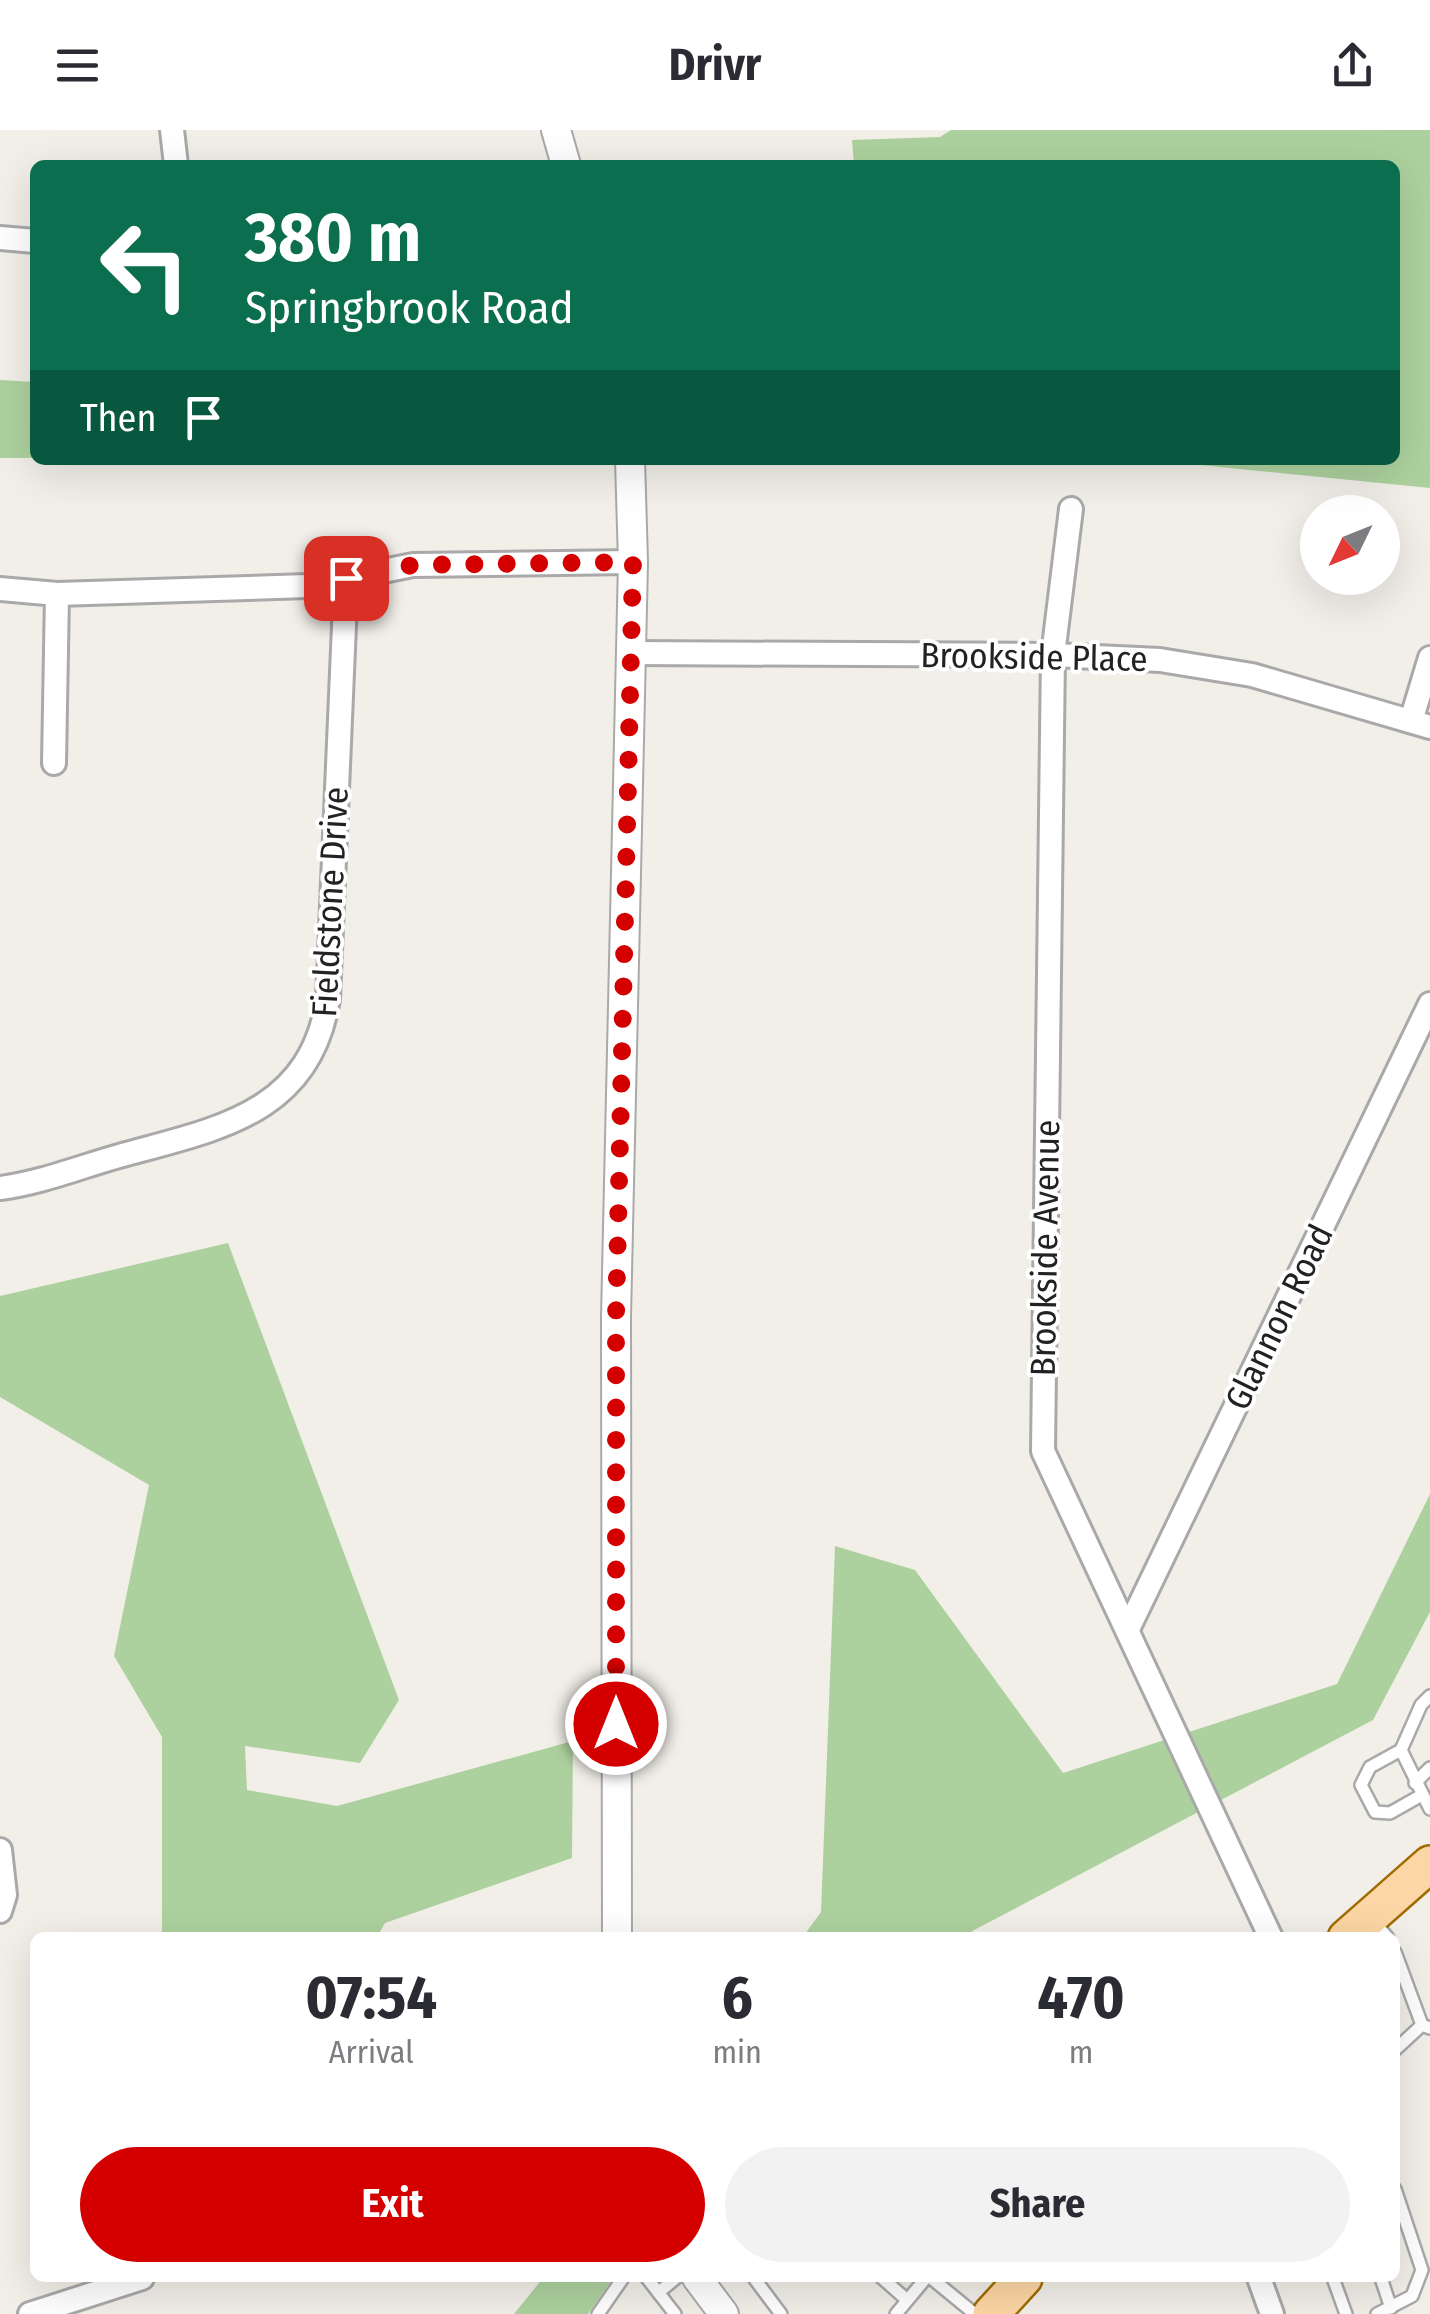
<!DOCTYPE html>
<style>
body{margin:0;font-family:"Fira Sans Condensed",sans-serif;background:#f2f2f3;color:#2b2b33;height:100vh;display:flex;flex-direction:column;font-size:38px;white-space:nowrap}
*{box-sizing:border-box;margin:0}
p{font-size:32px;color:#7c7c81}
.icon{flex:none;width:55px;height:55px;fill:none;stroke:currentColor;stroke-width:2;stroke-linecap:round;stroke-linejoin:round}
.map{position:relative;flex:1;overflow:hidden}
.panel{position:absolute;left:30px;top:1802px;width:1370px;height:350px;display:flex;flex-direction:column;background:#fff;border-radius:15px;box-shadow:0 10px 40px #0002}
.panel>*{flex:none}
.top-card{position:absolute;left:30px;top:30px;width:1370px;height:305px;border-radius:15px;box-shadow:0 10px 40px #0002;background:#0b6e4f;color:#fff;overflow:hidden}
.needle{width:65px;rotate:227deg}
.fabs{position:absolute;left:1300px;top:365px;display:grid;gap:20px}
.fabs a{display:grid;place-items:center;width:100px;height:100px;border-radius:50%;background:#fff;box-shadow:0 10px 40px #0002;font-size:50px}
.pin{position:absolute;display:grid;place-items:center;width:85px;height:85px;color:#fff;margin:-42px;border-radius:20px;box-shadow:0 5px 15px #0006}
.me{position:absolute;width:110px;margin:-55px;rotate:0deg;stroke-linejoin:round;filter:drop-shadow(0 0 8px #0008)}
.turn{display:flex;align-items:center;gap:35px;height:210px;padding:0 50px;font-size:45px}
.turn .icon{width:130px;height:130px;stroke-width:2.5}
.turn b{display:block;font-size:70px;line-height:85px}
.then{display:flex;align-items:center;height:95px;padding:0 50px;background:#0003;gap:20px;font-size:38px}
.eta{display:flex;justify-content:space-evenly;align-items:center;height:170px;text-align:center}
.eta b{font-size:60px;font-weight:700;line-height:70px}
.primary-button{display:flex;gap:20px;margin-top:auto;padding:20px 50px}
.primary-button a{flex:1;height:115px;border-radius:60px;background:#d40000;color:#fff;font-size:40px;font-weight:700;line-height:115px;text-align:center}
.primary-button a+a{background:#f2f2f3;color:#2b2b33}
header{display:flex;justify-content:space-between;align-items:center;height:130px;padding:0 50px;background:#fff;font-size:45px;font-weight:700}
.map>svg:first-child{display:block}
.forest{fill:#add19e}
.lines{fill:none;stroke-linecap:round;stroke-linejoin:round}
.service-casing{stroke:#a9a9a9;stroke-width:16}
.minor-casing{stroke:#a9a9a9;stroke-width:28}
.tertiary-casing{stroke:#a9a9a9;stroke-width:32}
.primary-casing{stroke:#a06b00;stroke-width:40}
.service{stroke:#fff;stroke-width:11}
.minor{stroke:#fff;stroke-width:22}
.tertiary{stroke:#fff;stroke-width:28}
.primary{stroke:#fcd6a4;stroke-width:35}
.route{stroke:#d40000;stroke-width:18;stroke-dasharray:0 32.4}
.labels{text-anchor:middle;stroke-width:8;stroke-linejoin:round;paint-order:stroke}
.street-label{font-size:35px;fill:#222;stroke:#fff}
</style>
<header><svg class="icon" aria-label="menu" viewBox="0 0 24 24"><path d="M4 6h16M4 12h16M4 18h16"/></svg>Drivr<svg class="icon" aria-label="share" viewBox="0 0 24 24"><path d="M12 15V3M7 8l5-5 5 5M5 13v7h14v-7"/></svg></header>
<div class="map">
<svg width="1430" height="2184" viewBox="0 0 1430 2184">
<rect width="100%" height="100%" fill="#f2efe9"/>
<g class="forest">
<polygon points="951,0 1430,0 1430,358 1151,330 1395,330 1395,35 854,35 852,10 940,7"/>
<polygon points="0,250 35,252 35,328 0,328"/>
<polygon points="228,1113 399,1570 360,1633 245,1616 247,1660 337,1676 573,1611 572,1728 385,1793 377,1807 162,1807 162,1607 114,1526 149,1355 0,1267 0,1166"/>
<polygon points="1430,1364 1430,1482 1373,1590 961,1807 802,1808 821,1782 835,1416 915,1440 1063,1643 1337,1554"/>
<polygon points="543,2148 613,2148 588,2184 514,2184"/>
</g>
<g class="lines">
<g class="service-casing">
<g id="service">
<polyline points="1401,1620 1421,1575 1430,1566"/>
<polyline points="1415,1653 1430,1638"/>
<polyline points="1420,1666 1390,1683 1375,1682 1361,1655 1370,1637 1401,1620 1430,1679"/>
<polyline points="1371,1788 1388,1808"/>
<polyline points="1395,1822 1422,1895 1430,1898"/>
<polyline points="1395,1920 1422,1895"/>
<polyline points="647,2148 675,2184"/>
<polyline points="754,2148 781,2184"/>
<polyline points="882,2148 907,2170"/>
<polyline points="931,2148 975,2184"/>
<polyline points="1333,2148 1346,2184"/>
<polyline points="1381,2148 1391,2178"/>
<polyline points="659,2162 676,2148"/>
<polyline points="598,2184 623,2148"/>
<polyline points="896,2184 926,2148"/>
<polyline points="1377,2184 1412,2166 1422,2140 1395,2059"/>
</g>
</g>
<g class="minor-casing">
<g id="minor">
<polyline points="172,0 176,35"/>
<polyline points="0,108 35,111"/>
<polyline points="1071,379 1053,525 1043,1321 1271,1808"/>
<polyline points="0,459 57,464 308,456 413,435 633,432"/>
<polyline points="630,523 1053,525 1160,530 1252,545 1430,597"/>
<polyline points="1411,591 1430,528"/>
<polyline points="54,633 57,464"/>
<path d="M0,1058c40,-5 80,-21 119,-32 97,-27 191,-41 209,-157l18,-420"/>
<polyline points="1128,1499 1430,874"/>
<polyline points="0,1720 5,1765 0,1781"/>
<polyline points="1259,2148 1272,2184"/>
<polyline points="30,2184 142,2148"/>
</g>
</g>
<g class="tertiary-casing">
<g id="tertiary">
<polyline points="556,0 566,35"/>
<polyline points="617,1808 616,1187 633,432 630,330"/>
<polyline points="697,2148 724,2184"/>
</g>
</g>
<g class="primary-casing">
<g id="primary">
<polyline points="1346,1808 1430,1734"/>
<polyline points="991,2184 1024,2148"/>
</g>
</g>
<use href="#service" class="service"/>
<use href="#minor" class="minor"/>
<use href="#tertiary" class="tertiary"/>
<use href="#primary" class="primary"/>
</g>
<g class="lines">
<polyline class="route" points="346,448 413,435 633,432 616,1187 616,1594"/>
</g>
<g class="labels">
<g class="street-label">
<text transform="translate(1034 527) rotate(1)" y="12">Brookside Place</text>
<text transform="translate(330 772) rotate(-87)" y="12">Fieldstone Drive</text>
<text transform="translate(1045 1118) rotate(-89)" y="12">Brookside Avenue</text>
<text transform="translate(1279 1187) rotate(-64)" y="12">Glannon Road</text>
</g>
</g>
</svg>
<div class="fabs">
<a><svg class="needle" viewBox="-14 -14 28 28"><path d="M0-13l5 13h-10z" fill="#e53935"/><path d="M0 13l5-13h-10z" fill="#7c7c81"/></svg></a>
</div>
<div class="pin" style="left:346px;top:448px;background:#d93025"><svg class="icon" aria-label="arrive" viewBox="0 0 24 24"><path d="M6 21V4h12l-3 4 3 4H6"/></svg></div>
<svg class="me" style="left:616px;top:1594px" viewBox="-20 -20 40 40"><circle r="17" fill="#d40000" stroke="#fff" stroke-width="3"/><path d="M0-11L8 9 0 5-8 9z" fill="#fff"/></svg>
<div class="top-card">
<div class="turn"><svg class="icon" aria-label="left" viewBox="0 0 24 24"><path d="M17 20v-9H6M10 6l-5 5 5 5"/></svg><div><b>380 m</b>Springbrook Road</div></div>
<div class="then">Then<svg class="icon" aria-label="arrive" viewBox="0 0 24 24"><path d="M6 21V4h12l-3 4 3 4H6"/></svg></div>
</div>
<section class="panel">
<div class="eta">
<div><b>07:54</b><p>Arrival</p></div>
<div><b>6</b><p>min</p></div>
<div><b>470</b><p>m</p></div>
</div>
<div class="primary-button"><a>Exit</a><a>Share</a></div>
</section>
</div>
